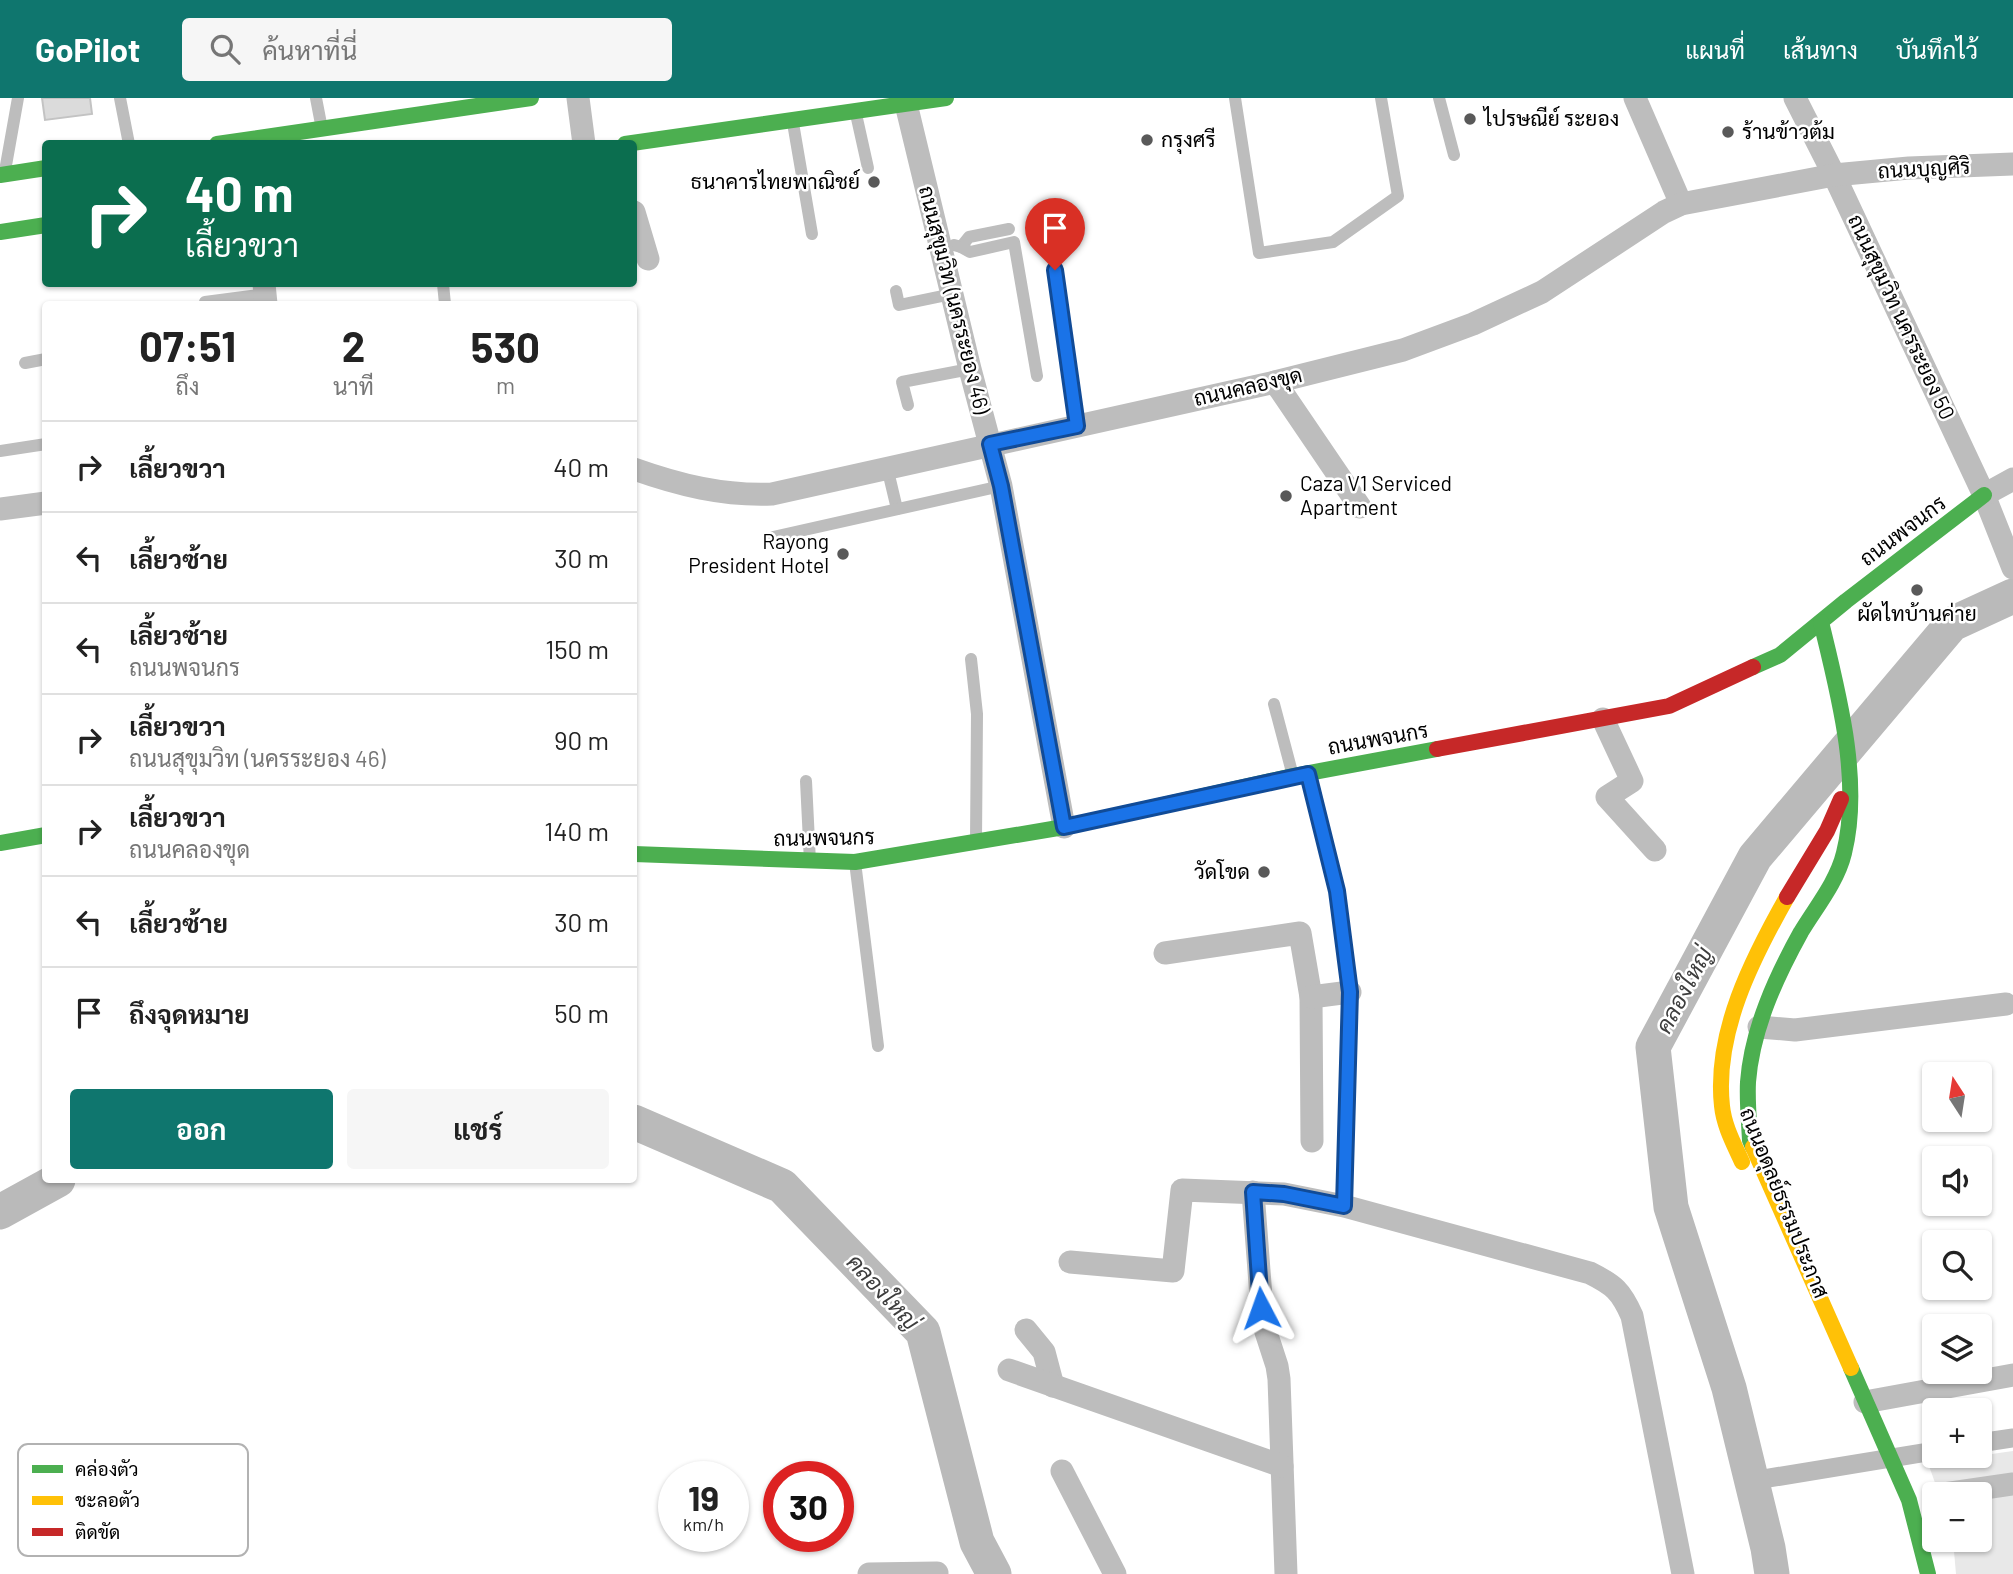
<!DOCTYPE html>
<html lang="th">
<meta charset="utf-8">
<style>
body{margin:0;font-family:Barlow,Sarabun,sans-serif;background:#f6f6f6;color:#222;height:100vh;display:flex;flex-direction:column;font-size:26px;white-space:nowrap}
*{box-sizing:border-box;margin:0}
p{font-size:23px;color:#767676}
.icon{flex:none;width:38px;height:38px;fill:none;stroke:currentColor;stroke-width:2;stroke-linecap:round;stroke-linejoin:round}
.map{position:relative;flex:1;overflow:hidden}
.side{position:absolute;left:42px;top:203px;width:595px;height:882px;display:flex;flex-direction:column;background:#fff;border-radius:7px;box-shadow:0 2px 5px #0004}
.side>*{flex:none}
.hud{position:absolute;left:42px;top:42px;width:595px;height:147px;border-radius:7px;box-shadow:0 2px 5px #0004;background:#0b6e4f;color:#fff;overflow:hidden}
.needle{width:46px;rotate:348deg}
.fabs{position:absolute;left:1922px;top:964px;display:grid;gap:14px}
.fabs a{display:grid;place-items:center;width:70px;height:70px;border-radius:7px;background:#fff;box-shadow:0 2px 5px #0004;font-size:35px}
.speed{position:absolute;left:658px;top:1363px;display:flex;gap:14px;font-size:35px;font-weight:700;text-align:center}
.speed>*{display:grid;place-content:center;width:91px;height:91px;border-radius:50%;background:#fff;box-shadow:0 2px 5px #0004;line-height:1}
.speed small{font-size:18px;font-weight:400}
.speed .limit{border:10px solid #d22;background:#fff;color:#111}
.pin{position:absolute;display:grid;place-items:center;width:60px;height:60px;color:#fff;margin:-72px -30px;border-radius:50% 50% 50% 0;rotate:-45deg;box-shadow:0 0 7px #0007}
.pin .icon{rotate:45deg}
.me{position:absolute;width:77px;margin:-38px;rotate:356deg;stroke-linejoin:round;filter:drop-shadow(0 0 5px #0008)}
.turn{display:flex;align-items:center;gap:24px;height:147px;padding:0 28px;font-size:32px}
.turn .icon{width:91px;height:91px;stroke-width:2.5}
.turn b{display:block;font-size:49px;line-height:60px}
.eta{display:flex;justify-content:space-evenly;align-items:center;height:119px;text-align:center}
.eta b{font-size:42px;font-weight:700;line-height:49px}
.action{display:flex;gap:14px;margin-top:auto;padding:14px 28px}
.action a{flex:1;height:80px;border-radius:7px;background:#0f766e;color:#fff;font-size:28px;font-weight:700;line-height:80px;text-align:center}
.action a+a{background:#f6f6f6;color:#222}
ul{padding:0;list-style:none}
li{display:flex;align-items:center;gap:21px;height:91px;padding:0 28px;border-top:2px solid #e0e0e0}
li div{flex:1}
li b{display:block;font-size:26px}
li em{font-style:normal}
header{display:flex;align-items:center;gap:42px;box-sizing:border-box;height:98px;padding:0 35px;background:#0f766e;color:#fff}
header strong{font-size:33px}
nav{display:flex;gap:38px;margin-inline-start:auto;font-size:24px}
.search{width:490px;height:63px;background:#f6f6f6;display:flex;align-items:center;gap:18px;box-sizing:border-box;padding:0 24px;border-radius:7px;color:#767676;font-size:26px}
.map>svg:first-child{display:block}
.green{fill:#e8e8e8}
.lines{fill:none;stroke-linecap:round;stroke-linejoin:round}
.canal{stroke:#bababa;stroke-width:19}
.river{stroke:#bababa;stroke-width:35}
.building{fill:#dbdbdb;stroke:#c3c3c3;stroke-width:2}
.lane{stroke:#bdbdbd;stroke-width:12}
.street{stroke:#bdbdbd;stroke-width:23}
.fast{stroke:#4caf50;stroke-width:16}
.slow{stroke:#ffc107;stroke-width:16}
.jam{stroke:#c62828;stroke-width:16}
.route-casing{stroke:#114b97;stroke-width:18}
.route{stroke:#1a73e8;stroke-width:12}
.poi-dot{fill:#595959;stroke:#fff;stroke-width:2.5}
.labels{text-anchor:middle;stroke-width:5;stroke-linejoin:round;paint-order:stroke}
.poi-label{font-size:21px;fill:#000;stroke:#fff;text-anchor:start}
.street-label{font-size:21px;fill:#000;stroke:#fff}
.water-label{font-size:23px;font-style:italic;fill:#3d3d3d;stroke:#fff}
.key{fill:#fff;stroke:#b2b2b2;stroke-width:2}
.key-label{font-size:19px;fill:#000}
</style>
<header>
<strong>GoPilot</strong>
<div class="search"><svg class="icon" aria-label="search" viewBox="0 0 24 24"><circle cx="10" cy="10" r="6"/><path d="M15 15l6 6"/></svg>ค้นหาที่นี่</div>
<nav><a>แผนที่</a><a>เส้นทาง</a><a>บันทึกไว้</a></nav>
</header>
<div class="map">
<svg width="2013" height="1476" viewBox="0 0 2013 1476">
<rect width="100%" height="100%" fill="#fff"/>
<polygon class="green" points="2013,1353 2013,1476 1956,1476 1953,1442 1979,1442 1979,1396 1939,1396 1928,1365"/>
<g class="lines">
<g class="canal">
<polyline points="1979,1345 2013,1340"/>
<polyline points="1751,1383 1934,1353"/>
</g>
<g class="river">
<polyline points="634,1024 782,1088 923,1234 977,1444 994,1476"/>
<polyline points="0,1114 58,1082"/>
<polyline points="1772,1476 1768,1450 1729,1290 1671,1109 1653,949 1755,759 1952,526 2013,498"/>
</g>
</g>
<polygon class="building" points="42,0 90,0 92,16 45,22"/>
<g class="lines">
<g class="lane">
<polyline points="120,0 129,46"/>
<polyline points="316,0 321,26"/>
<polyline points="1235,0 1259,155 1333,144 1398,98 1381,0"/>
<polyline points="1439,0 1454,57"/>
<polyline points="856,16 868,70"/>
<polyline points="793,25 812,136"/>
<polyline points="5,73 18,0"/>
<polyline points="954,147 961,149 969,139 1009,131"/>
<polyline points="961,149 970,154 1014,144 1037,278"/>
<polyline points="1055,172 1077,328"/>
<polyline points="443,186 445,206"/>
<polyline points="896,193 899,207 952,196"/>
<polyline points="205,204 265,196"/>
<polyline points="25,265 46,261"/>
<polyline points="908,307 902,284 970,271"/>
<polyline points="0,353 46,346"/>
<polyline points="887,369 897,411"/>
<polyline points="773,439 1001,388"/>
<polyline points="971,561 977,616 976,743"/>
<polyline points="1274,606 1293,678"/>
<polyline points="1308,676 1337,793 1350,894 1344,1108"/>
<polyline points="806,683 810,764"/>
<polyline points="855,764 878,948"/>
</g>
<g class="street">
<polyline points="578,0 584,46"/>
<polyline points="1635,0 1681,106"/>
<polyline points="1795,0 1834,77 1984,397 2013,470"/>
<polyline points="906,6 970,271 1001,388 1064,729"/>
<polyline points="634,114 648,161"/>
<polyline points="264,186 266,206"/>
<polyline points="1275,284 1360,409"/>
<path d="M634,371c45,16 89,27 138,25l503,-112 128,-32 70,-26 69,-32 122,-80 17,-8 153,-29 75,-7 104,-4"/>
<polyline points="1984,397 2013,381"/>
<polyline points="0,411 46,405"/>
<polyline points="1603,621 1632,683 1607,699 1655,752"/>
<polyline points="1165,855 1300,835 1311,899 1312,1043"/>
<polyline points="1311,899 1350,894"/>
<polyline points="1759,929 1795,932 2006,906"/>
<polyline points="1253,1094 1263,1225 1277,1268 1279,1281 1286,1476"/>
<path d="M1070,1164l103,9 9,-81 102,4 60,12 246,67c24,12 31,18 42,43l51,258"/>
<polyline points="1026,1232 1044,1254 1053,1288"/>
<polyline points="1009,1272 1282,1368"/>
<polyline points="1865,1304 2013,1277"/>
<polyline points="1062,1373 1115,1476"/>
<polyline points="1944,1396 2013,1386"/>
<polyline points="869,1476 937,1475"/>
</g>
<g class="fast">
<polyline points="217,46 531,0"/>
<polyline points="625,46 946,0"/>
<polyline points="0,77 46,70"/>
<polyline points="0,134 46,127"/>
<polyline points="1753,569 1780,557 1846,503 1984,397"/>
<polyline points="0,745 46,737"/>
<polyline points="634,756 855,764 1064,729 1293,678 1437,651"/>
<path d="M1753,1049l-3,-7c-1,-19 -3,-39 -2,-58 4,-53 28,-105 53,-150 15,-25 36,-50 43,-79 18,-72 -6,-161 -23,-231"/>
<polyline points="1851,1270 1909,1402 1928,1476"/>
</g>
<g class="slow">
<polyline points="1753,1049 1851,1270"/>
<path d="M1742,1064c-8,-18 -18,-36 -20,-56 -8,-73 30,-147 65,-209"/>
</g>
<g class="jam">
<polyline points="1437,651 1669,608 1753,569"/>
<polyline points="1787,799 1827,733 1841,701"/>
</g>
</g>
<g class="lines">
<g class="route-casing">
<polyline id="route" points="1055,172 1077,328 990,346 1001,388 1064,729 1308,676 1337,793 1350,894 1344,1108 1284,1096 1253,1094 1261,1210"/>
</g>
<use href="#route" class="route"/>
</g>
<g class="poi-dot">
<circle cx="1470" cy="21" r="7"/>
<circle cx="1728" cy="34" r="7"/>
<circle cx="1147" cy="42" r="7"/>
<circle cx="874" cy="84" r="7"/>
<circle cx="1286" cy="398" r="7"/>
<circle cx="843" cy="456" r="7"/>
<circle cx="1917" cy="492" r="7"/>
<circle cx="1264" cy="774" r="7"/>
</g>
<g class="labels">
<g class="poi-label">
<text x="1484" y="28">ไปรษณีย์ ระยอง</text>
<text x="1742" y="41">ร้านข้าวต้ม</text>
<text x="1161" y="49">กรุงศรี</text>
<text x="860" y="91" text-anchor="end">ธนาคารไทยพาณิชย์</text>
<text x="1300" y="393">Caza V1 Serviced<tspan x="1300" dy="24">Apartment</tspan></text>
<text x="829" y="451" text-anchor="end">Rayong<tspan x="829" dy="24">President Hotel</tspan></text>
<text x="1917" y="523" text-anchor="middle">ผัดไทบ้านค่าย</text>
<text x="1250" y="781" text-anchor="end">วัดโขด</text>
</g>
<g class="street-label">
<text transform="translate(1924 71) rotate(-3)" y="7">ถนนบุญศิริ</text>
<text transform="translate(954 202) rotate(76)" y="7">ถนนสุขุมวิท (นครระยอง 46)</text>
<text transform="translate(1901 219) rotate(65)" y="7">ถนนสุขุมวิท นครระยอง 50</text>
<text transform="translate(1248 289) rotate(-13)" y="7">ถนนคลองขุด</text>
<text transform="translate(1903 433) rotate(-37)" y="7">ถนนพจนกร</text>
<text transform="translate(1378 641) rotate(-10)" y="7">ถนนพจนกร</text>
<text transform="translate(824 740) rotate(-1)" y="7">ถนนพจนกร</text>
<text transform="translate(1784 1105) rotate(68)" y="7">ถนนอดุลย์ธรรมประภาส</text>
</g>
<g class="water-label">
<text transform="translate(1684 892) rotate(-62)" y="8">คลองใหญ่</text>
<text transform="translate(883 1194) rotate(47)" y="8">คลองใหญ่</text>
</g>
</g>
<rect x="18" y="1346" width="230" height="112" rx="10" class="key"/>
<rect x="32" y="1367" width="31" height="8" fill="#4caf50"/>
<rect x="32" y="1398" width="31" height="9" fill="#ffc107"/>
<rect x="32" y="1430" width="31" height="8" fill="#c62828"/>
<g class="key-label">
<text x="75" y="1378">คล่องตัว</text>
<text x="75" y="1409">ชะลอตัว</text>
<text x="75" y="1441">ติดขัด</text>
</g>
</svg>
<div class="fabs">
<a><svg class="needle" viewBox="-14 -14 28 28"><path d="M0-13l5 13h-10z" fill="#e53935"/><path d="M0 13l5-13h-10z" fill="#767676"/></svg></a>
<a><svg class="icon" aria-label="sound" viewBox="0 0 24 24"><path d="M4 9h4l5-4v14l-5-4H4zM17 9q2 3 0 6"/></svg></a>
<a><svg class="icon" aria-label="search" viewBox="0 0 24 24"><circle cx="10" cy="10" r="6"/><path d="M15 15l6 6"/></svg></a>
<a><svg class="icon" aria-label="layers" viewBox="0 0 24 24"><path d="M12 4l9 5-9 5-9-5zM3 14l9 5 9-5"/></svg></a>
<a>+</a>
<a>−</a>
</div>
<div class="speed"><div>19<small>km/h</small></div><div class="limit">30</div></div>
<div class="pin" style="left:1055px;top:172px;background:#d93025"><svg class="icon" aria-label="arrive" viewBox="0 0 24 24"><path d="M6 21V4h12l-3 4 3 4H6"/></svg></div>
<svg class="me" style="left:1261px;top:1210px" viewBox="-20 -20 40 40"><path d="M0-17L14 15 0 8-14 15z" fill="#1a73e8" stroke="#fff" stroke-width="4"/></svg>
<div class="hud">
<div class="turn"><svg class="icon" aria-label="right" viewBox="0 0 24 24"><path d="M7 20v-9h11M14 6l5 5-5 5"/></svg><div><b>40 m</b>เลี้ยวขวา</div></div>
</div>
<section class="side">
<div class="eta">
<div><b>07:51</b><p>ถึง</p></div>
<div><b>2</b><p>นาที</p></div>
<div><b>530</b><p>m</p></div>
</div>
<ul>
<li><svg class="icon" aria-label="right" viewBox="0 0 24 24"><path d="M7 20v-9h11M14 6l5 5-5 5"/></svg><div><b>เลี้ยวขวา</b></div><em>40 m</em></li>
<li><svg class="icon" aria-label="left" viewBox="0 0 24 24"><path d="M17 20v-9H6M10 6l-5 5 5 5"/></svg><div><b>เลี้ยวซ้าย</b></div><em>30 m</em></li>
<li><svg class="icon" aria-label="left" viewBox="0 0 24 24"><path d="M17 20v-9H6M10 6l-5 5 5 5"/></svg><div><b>เลี้ยวซ้าย</b><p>ถนนพจนกร</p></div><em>150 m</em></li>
<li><svg class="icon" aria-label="right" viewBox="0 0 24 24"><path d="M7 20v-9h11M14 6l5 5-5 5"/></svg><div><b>เลี้ยวขวา</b><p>ถนนสุขุมวิท (นครระยอง 46)</p></div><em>90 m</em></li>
<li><svg class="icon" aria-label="right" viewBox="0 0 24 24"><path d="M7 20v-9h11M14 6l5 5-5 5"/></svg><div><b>เลี้ยวขวา</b><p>ถนนคลองขุด</p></div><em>140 m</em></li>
<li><svg class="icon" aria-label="left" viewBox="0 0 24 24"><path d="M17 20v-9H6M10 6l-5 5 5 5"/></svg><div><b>เลี้ยวซ้าย</b></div><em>30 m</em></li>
<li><svg class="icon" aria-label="arrive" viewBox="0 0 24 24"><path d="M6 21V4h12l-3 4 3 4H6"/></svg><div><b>ถึงจุดหมาย</b></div><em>50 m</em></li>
</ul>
<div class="action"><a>ออก</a><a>แชร์</a></div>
</section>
</div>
